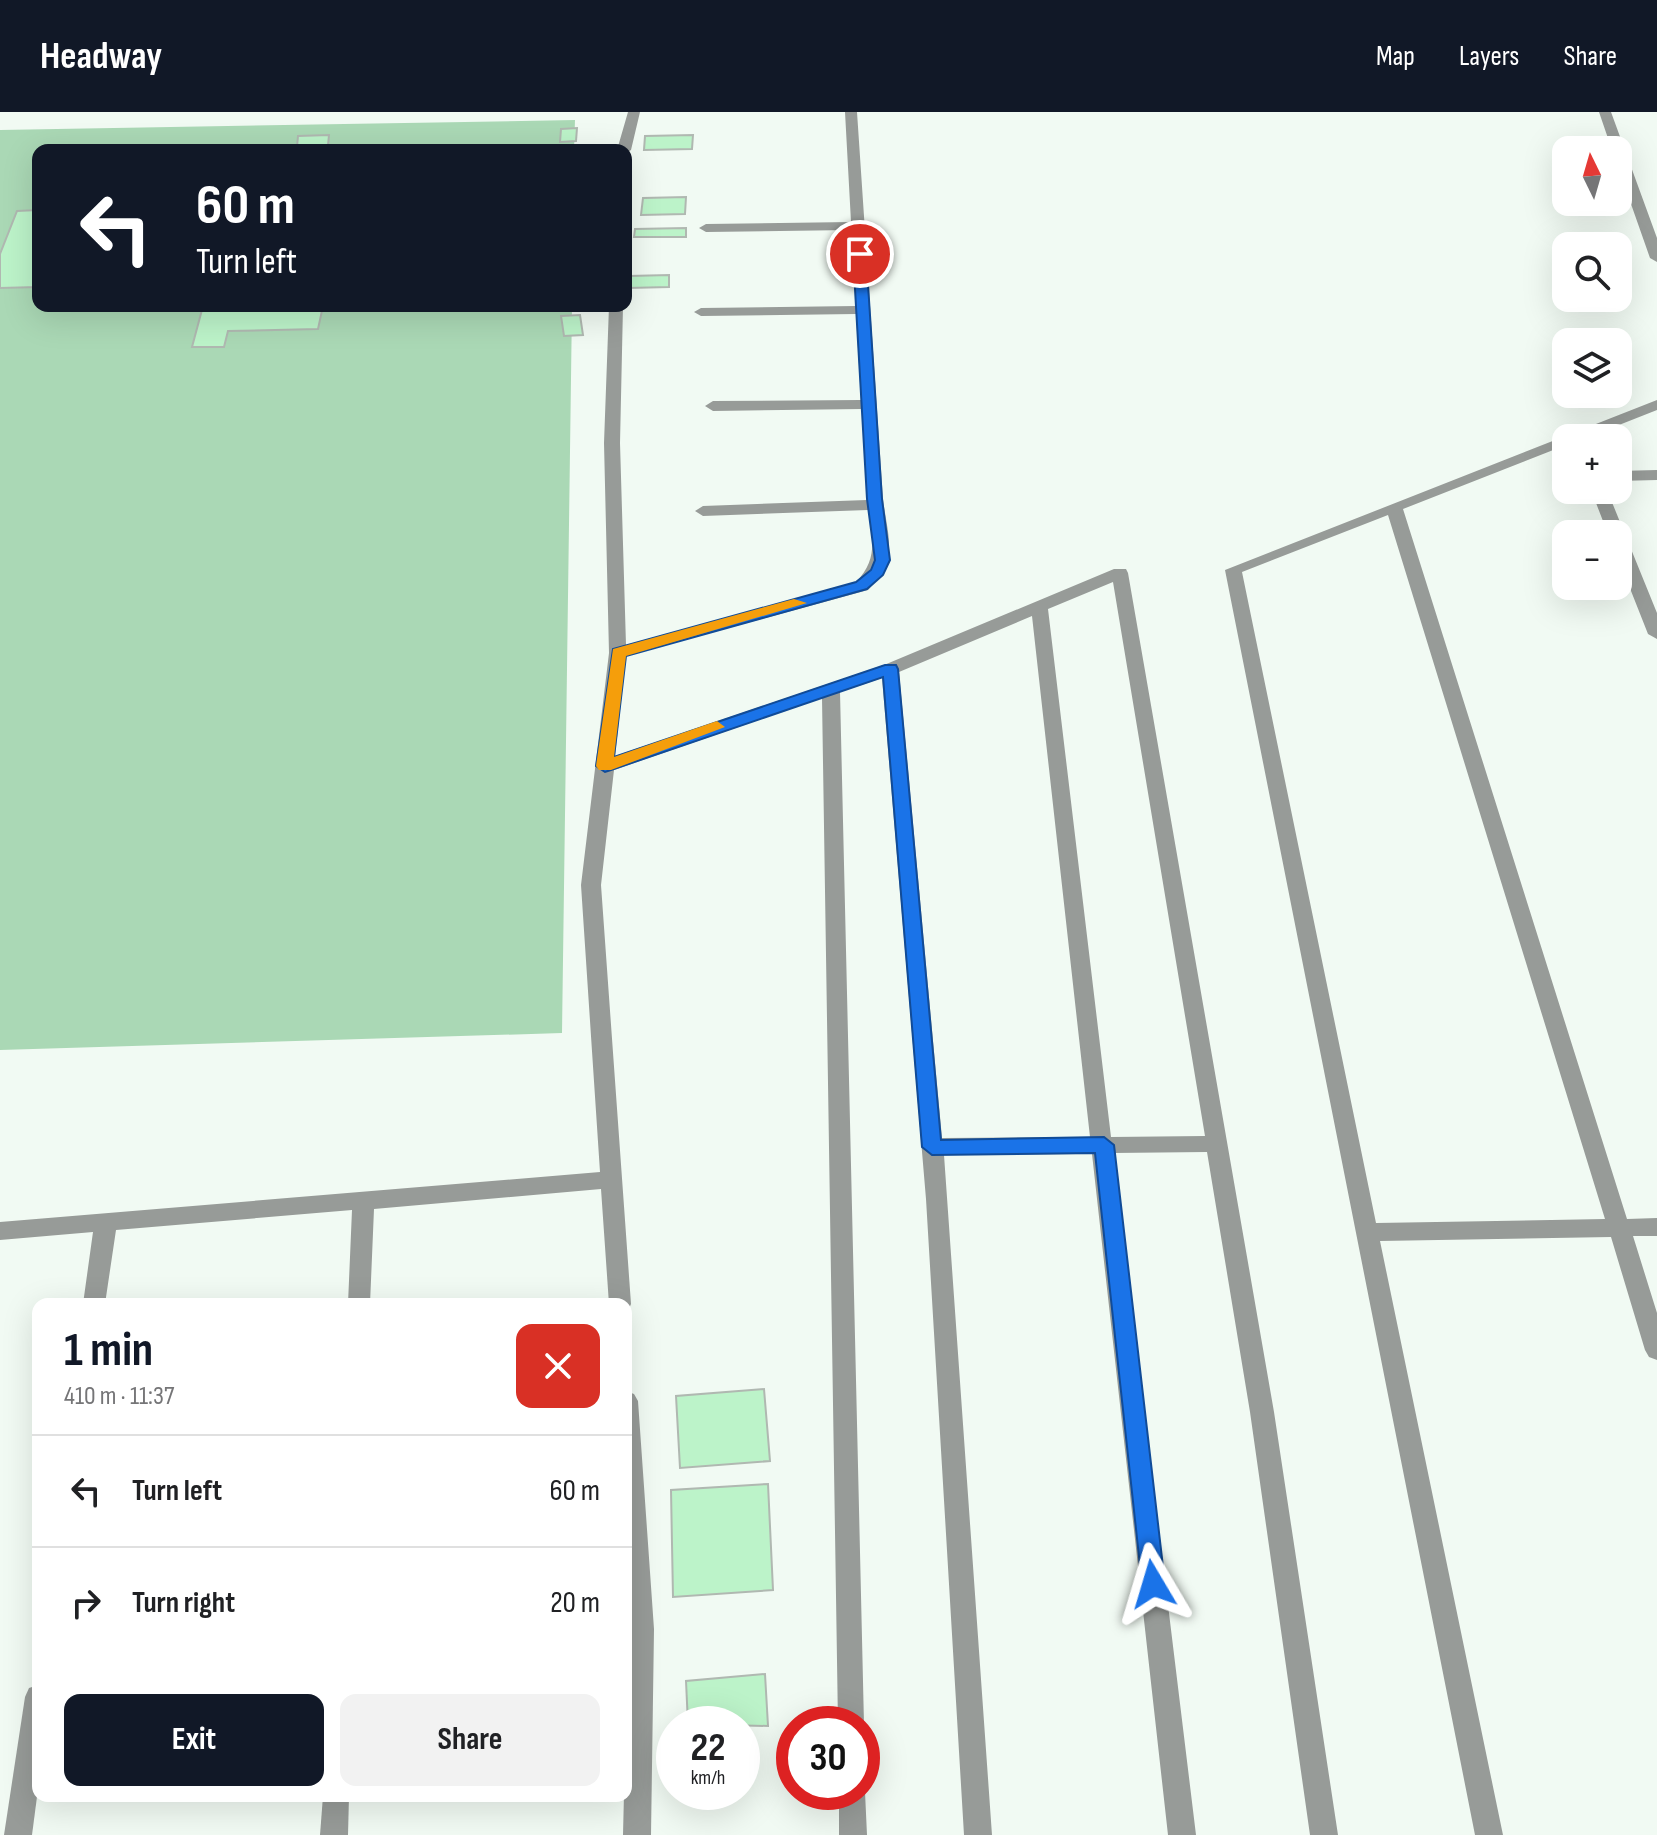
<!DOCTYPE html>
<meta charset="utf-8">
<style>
body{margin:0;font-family:"Sofia Sans Condensed",sans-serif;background:#f2f2f2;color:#202124;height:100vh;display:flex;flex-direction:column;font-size:30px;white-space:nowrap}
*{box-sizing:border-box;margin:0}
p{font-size:26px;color:#757577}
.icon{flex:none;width:44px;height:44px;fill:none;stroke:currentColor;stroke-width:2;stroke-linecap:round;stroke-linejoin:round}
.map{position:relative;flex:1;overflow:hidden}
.side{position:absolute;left:32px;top:1186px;width:600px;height:504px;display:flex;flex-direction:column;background:#fff;border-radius:16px;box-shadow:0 8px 32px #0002}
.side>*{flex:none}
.guide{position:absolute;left:32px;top:32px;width:600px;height:168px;border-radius:16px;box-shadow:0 8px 32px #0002;background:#111827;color:#fff;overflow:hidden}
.needle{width:52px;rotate:355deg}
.buttons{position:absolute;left:1552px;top:24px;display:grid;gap:16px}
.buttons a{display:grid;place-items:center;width:80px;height:80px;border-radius:16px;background:#fff;box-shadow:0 8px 32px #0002;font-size:40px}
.speed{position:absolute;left:656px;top:1594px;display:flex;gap:16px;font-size:40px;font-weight:700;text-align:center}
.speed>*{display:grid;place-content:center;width:104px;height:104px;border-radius:50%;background:#fff;box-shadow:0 8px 32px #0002;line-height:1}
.speed small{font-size:20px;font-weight:400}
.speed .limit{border:12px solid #d22;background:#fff;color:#111}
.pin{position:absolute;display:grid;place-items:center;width:68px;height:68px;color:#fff;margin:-34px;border:4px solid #fff;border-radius:50%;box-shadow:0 2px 8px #0007}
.me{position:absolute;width:88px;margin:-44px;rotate:353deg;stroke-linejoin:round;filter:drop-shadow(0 0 6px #0008)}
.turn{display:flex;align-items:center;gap:28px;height:168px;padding:0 32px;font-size:36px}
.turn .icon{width:104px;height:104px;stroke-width:2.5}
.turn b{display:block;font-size:56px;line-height:68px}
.round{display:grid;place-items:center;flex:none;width:84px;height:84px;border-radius:16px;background:#f2f2f2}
.head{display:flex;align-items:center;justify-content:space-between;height:136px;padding:0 32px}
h1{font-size:48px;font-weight:700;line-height:60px;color:#111827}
.action{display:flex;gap:16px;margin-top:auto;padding:16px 32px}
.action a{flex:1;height:92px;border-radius:16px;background:#111827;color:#fff;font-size:32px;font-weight:700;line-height:92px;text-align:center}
.action a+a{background:#f2f2f2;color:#202124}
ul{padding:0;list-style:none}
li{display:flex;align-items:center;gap:24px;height:112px;padding:0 32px;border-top:2px solid #e0e0e0}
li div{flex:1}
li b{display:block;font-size:30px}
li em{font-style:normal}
header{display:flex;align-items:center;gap:48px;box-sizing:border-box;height:112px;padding:0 40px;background:#111827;color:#fff}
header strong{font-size:38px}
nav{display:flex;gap:44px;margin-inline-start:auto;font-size:28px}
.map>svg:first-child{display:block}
.green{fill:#aad8b5}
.building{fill:#bcf3c9;stroke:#b0b8b1;stroke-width:2}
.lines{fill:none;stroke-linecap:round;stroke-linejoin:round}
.minor{fill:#979b98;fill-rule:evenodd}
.route{fill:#1a73e8;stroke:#114b97;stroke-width:2}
.slow{fill:#f59e0b}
</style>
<header>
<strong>Headway</strong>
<nav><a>Map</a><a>Layers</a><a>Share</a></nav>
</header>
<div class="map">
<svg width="1657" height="1723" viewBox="0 0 1657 1723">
<rect width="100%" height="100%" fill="#f1faf3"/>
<polygon class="green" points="575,8 574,38 38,38 38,194 572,194 562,921 0,938 0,18"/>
<g class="building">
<polygon points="577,16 576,29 560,30 561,17"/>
<polygon points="329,23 328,33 297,35 298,24"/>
<polygon points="693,23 692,37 644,38 645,24"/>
<polygon points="686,85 685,102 641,103 643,86"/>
<polygon points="38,98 38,175 0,176 0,142 17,99"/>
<polygon points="686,116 686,125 634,125 635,117"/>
<polygon points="669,163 669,175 628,176 629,164"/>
<polygon points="203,194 323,194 318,217 228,219 224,235 192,235"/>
<polygon points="580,203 583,223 564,224 561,204"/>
<polygon points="764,1277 770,1349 680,1356 676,1284"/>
<polygon points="768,1372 773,1478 673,1485 671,1378"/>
<polygon points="765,1562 768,1614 688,1612 686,1569"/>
</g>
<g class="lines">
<g class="minor">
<polygon points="628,0 640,0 631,38 626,41 626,38 617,38"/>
<path d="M845,0h12l26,387c5,40 16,58 -15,91l-242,66 -11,100 269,-91 230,-96h12l2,4 146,839 64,423h-28l-60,-423 -43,-260 -94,1 83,682h-28l-76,-681 -148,1 48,680h-28l-38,-636 -44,-521 -42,14 24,1032 -2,5v-5h-24l-16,-1026 -208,72 -13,115 30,419 -3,7 -2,-7h-17l-8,-115 -227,20 -4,95h-22l4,-94 -236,20 -11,74h-22l10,-72 -93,8v-18l600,-50 -19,-287 28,-232 -5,-210 5,-137h14l-3,137 6,202 230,-63c22,-23 17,-43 12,-72l-165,6 -8,-5 8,-5 164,-6 -5,-91 -149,2 -8,-5 8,-5 148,-1 -5,-86 -155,2 -7,-4 7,-4 155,-2 -5,-76 -145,2 -7,-4 7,-4 145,-2zM1113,470l92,554 -94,1 -63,-528zM1032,504l58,521 -148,1 -43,-466z"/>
<polygon points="1599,0 1611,0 1657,126 1657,150 1650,146 1618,55 1618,38 1612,38"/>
<path d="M1657,288v10l-71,28h-20v7l-163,64 224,710 30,-1v18h-24l24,77v47l-8,-3 -4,-7 -34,-113 -231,4 123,594h-28l-250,-1265zM1388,403l217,704 -229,4 -134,-651z"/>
<polygon points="1657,358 1657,368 1618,369 1618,359"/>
<polygon points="1591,378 1607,378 1657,501 1657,527 1648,522 1618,446 1618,422 1608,422"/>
<polygon points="626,1279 634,1282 638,1289 654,1517 651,1723 623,1723 628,1517"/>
<polygon points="38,1573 38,1677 32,1723 4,1723 25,1585 29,1576"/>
<polygon points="862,1672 865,1680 867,1723 839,1723 839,1680 862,1680"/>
<polygon points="323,1684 349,1684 348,1723 320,1723"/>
</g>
</g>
<polygon class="route" points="860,138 866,142 882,387 890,448 883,463 867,477 626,544 614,645 885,553 896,553 898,557 941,1028 1104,1025 1114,1033 1165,1472 1161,1479 1153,1482 1145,1479 1142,1472 1095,1041 932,1043 922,1035 883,565 611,658 605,660 596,654 613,537 856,470 871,458 875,448 867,387 853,142"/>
<polygon class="slow" points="794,487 807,491 626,544 614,645 717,609 725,615 611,658 599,658 596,654 613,537"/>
</svg>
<div class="buttons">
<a><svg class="needle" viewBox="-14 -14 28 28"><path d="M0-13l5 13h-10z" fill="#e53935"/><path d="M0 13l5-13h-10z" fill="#757577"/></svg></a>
<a><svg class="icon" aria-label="search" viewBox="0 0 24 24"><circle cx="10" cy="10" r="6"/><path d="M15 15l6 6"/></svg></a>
<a><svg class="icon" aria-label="layers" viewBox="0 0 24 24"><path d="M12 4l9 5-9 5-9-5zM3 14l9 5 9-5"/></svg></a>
<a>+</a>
<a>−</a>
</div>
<div class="speed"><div>22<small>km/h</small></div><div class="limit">30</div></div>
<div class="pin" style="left:860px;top:142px;background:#d93025"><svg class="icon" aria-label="arrive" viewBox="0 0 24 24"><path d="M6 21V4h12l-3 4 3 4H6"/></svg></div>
<svg class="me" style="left:1153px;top:1472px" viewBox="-20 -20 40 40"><path d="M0-17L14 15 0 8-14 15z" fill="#1a73e8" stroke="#fff" stroke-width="4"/></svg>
<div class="guide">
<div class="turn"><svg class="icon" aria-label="left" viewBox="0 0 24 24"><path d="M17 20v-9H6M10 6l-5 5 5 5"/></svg><div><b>60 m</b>Turn left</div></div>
</div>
<section class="side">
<div class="head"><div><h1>1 min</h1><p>410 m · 11:37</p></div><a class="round" style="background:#d93025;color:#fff"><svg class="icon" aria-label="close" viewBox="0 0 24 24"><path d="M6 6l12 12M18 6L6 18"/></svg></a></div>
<ul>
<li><svg class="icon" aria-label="left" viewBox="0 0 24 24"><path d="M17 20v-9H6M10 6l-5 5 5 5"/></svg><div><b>Turn left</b></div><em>60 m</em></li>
<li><svg class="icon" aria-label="right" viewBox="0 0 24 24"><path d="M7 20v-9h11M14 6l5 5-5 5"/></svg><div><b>Turn right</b></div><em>20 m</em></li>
</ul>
<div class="action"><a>Exit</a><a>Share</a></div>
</section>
</div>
